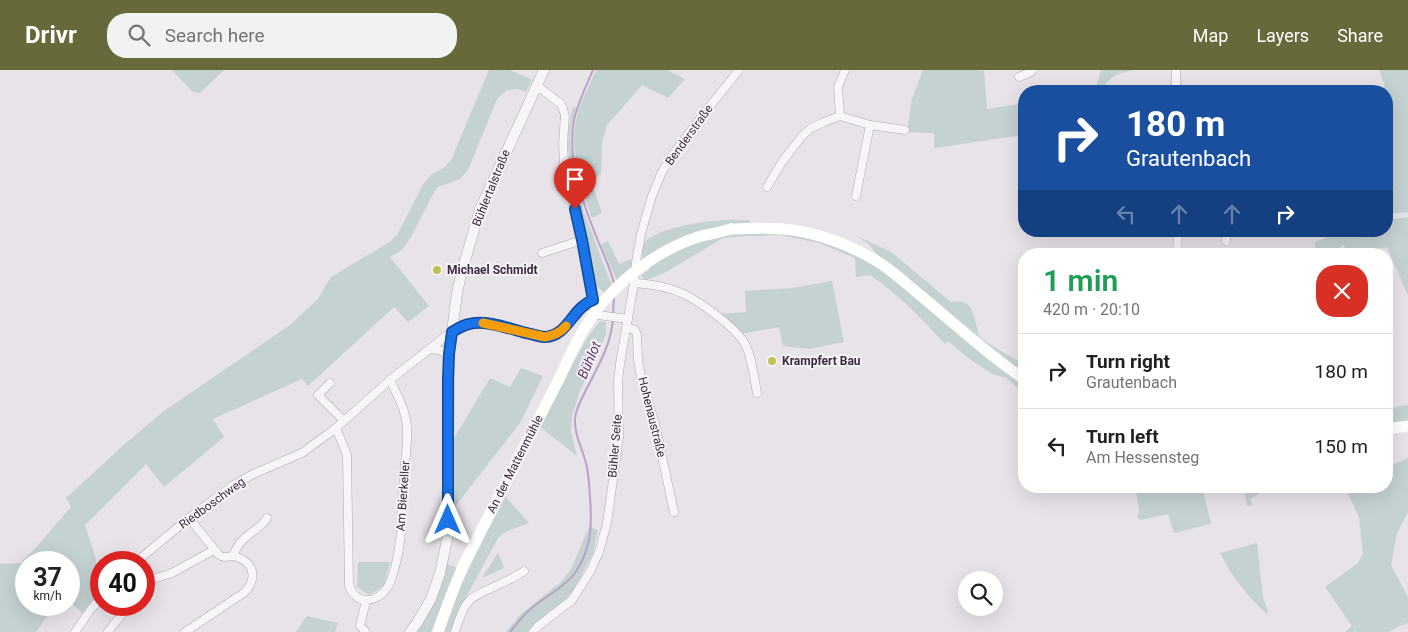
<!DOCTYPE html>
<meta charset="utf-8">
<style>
body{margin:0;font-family:Roboto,sans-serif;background:#f2f2f2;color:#202124;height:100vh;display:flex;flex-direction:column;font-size:19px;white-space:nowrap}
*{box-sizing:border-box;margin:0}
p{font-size:16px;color:#757577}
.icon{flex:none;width:28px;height:28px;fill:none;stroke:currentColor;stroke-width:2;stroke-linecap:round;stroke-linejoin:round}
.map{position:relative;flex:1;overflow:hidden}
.panel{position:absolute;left:1018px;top:178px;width:375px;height:245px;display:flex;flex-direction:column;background:#fff;border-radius:20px;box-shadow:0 5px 20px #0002}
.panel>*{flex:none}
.hud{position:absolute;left:1018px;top:15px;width:375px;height:152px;border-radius:20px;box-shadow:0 5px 20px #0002;background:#1a4fa0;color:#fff;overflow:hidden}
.buttons{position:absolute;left:958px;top:501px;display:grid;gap:10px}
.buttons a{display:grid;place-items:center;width:45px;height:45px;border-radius:50%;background:#fff;box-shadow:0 5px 20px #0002;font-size:25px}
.speed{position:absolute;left:15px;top:481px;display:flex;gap:10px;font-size:25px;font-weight:700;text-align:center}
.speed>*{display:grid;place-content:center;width:65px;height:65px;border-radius:50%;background:#fff;box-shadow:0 5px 20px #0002;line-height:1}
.speed small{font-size:12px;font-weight:400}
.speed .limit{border:8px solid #d22;background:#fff;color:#111}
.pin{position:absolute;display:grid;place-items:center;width:42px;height:42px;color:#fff;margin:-51px -21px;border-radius:50% 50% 50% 0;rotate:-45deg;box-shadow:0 0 5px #0007}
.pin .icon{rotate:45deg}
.me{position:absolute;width:55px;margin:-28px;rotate:0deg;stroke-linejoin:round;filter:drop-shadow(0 0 4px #0008)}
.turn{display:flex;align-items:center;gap:18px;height:105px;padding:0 25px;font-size:22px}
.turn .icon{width:65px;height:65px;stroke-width:2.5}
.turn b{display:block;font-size:35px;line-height:42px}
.lanes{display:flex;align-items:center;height:48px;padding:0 25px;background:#0003;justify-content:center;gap:25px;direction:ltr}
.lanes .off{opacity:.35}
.round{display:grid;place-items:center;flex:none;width:52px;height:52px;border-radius:20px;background:#f2f2f2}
.overview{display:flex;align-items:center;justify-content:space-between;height:85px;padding:0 25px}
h1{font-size:30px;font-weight:600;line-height:38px;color:#1e9e55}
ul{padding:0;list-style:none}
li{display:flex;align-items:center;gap:15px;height:75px;padding:0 25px;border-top:1px solid #e0e0e0}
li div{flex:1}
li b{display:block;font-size:19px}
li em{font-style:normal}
header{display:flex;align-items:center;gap:30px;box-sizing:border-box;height:70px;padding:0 25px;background:#68693a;color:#fff}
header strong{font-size:24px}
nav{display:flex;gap:28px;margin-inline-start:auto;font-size:18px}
.search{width:350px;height:45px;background:#f2f2f2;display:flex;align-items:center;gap:12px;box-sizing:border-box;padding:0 18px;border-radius:20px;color:#757577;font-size:19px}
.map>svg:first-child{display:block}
.green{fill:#c4d2d1}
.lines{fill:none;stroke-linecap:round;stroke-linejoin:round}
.stream{stroke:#bba1c6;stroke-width:2}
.minor-casing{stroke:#b1a8b3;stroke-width:9}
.tertiary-casing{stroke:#b1a8b3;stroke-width:11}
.minor{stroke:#f7f5f8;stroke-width:8}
.tertiary{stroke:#f7f5f8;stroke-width:10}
.secondary{stroke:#fff;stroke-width:11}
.secondary-bridge{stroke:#fff;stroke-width:11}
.route-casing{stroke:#114b97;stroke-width:12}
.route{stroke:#1a73e8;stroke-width:9}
.slow{stroke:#f59e0b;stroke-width:9}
.poi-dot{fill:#bfc254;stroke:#f6f2f7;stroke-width:2}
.labels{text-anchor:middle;stroke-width:4;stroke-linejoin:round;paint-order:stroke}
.street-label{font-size:12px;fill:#3c2c40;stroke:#f6f2f7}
.poi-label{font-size:12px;font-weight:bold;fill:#3c2c40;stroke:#f6f2f7;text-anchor:start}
.water-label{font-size:14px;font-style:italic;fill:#613a70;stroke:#f6f2f7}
</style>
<header>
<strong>Drivr</strong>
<div class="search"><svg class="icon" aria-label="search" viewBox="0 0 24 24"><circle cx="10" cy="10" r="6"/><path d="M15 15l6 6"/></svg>Search here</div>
<nav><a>Map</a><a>Layers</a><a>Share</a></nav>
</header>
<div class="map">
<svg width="1408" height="562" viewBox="0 0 1408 562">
<rect width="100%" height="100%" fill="#e8e2e9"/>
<g class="green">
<polygon points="172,0 224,0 200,23 193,22"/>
<path d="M489,0h21l22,10 -6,12 -8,-3 -11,1 -10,9 -29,71 -8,9 -22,8 -6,9 -21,41 -9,13 -12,7 39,49 -21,16 -14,-15 -86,79 -6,-7 -89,40 11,18 -60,50 -18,-23 -61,61c7,22 16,44 16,68l-18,21 -14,-13v-39h-43v43h29l-19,27h-36v-68l20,-1 12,-11 39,-45 -5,-9 60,-55 38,-32 126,-86 27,-25 14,-23 60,-36 6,-6 27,-52 7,-8 14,-8 6,-7z"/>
<path d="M596,0h71l18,9 -17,19 -26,-13 -35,40 -5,18 -1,31 -10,6 11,33 -10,5c-9,-27 -23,-68 -16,-98 4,-17 13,-34 20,-50z"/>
<polygon points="923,0 979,0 980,1 984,0 987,39 1024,33 1024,65 934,78 934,63 907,62 912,29"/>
<path d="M1101,0h33c-16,3 -24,6 -33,21h-6z"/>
<polygon points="1379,0 1408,0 1408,142 1386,144 1386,21 1374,21 1385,17"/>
<path d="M573,37l3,1 -4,15 -2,16 4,30 10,43 28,74 -7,7 -9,-7c-5,-24 -11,-48 -16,-72 -9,-37 -17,-69 -7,-107z"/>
<polygon points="1408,147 1408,226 1387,177 1353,183 1345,180 1344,175 1326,184 1319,184 1314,173 1341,161 1386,161 1386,150"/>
<path d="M749,150l1,3 -108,37c1,-5 0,-12 2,-16 6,-14 55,-22 70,-23 11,-2 24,-1 35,-1z"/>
<path d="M753,162l49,4 35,10 38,19 24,19 90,76 35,25v8l-18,-15 -14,-4 -21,-14 -23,-19 -3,3c-23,-25 -47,-50 -75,-69l-14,2 -1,-19 -36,-15 -39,-8 -33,1 -24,2 -57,34 -19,8 -3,-1 -3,-4 9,-6 -1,-2c22,-14 47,-26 73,-31 10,-3 21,-3 31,-4z"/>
<path d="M857,166l34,16 60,50c20,-4 22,9 26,26 1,0 2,7 2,8 5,6 37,24 45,27v12l-143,-115 -12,-16z"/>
<polygon points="608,171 619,194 631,189 632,198 617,211 601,174"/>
<polygon points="832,211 844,272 809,279 783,276 779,257 741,264 719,244 746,242 745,221 793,218"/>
<polygon points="600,251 606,252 606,265 580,321 572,346 571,362 577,386 539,356 587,268"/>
<polygon points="521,298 543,306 520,353 453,439 453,370 490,308 510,317"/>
<polygon points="1408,335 1408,351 1386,355 1386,339"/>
<polygon points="1408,388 1408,442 1397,463 1391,495 1408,527 1408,553 1399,556 1389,562 1356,562 1355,561 1353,562 1345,562 1352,556 1325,517 1358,493 1363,484 1359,447 1344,416 1386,416 1386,398"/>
<polygon points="1135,416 1202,416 1211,454 1174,463 1168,444 1140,450 1137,447 1139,440"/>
<polygon points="1243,416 1271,416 1251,429 1252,436 1247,435"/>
<polygon points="505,426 529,453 503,463 498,468 465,529 453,562 444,562 461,515"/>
<polygon points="589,457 598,460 593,483 575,518 564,531 527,562 506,562 521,544 561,512 571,499"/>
<path d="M1257,473l6,54 5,15 -1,2c-19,-17 -36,-38 -47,-61z"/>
<polygon points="498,483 504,498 482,508"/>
<polygon points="358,492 390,492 384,516 369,525 357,517"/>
<path d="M447,494l11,4 -12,26 -15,38h-15c16,-21 24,-43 31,-68z"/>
<polygon points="307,546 338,553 335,562 296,562"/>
</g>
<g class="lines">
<g class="stream">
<path d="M593,0c-7,16 -15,33 -19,50 -7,35 7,78 20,111 6,16 17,37 20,53"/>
<polyline points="613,244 614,227"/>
<path d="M510,562c7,-9 14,-18 23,-25 13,-11 32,-20 42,-34 17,-25 17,-47 15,-76 -1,-12 -1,-23 -4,-34 -4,-15 -12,-29 -11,-45 1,-10 8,-22 13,-32 11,-21 23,-42 25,-67"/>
</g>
<g class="minor-casing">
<g id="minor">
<polyline points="1019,7 1031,2 1033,0"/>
<polyline points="1176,21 1176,0"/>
<polyline points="840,46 838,17 845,0"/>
<polyline points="767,117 782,92 802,66 811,58 824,52 840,46 870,55 905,60"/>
<polyline points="856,126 870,55"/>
<polyline points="1226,171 1227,161"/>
<polyline points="542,183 582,170"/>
<polyline points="1177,184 1178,161"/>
<path d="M634,213c17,1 38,5 52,12 17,9 50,33 59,49 7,12 9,34 12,49"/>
<polyline points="594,239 598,245 628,249"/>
<polyline points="627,257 635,260 637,265 638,290 641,308 655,354 674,442"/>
<polyline points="429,279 439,280 449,284"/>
<polyline points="330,313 318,325 344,351"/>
<path d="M336,358l11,27 2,130c6,20 27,19 38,3 4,-6 6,-14 8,-21 8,-29 7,-61 9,-91 1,-20 6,-42 1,-61 -3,-13 -10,-24 -15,-35"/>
<path d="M233,486c4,-12 12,-19 22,-26 5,-4 9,-6 12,-12"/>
<path d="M136,492l53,-44 43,-32 21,-12 49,-21 34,-25 54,-48 61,-48 19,-8 8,-1 67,14c5,-1 11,-2 16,-6 13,-9 13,-23 32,-31l-11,-60 -18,-78 -1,-18 2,-29 -4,-11 -25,-19"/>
<polyline points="144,519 153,509 172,503 214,480"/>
<polyline points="365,561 360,556 366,531"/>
<polyline points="75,562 91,539 101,528"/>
<polyline points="108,562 129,535"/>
<path d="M185,562l60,-40c9,-10 11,-22 0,-31 -3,-2 -8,-4 -11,-5 -7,0 -9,3 -15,-1l-30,-37"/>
<path d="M455,562c3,-10 6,-21 13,-30 8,-10 42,-20 56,-31"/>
<polyline points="533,562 537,557 572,530 591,500 599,482 607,453 619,367 618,312 620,294 634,213 636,192 641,164 652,126 661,104 671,87 702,46 739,0"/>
</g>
</g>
<g class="tertiary-casing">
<polyline id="tertiary" points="410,562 417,553 431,529 440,503 448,465 449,284 457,223 461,205 480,139 544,0"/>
</g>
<use href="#minor" class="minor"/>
<use href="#tertiary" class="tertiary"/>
<g class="secondary">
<path d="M731,159c24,-1 49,-2 73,3 24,5 49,15 71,28 16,9 30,23 45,35 34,28 67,59 104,84"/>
<polyline points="1386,359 1408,356"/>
<polyline points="438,562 450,528 463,496 559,309"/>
</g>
<path class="secondary-bridge" d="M559,309c7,-15 14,-31 22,-45 26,-46 70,-82 120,-98 10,-2 20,-4 30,-7"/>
</g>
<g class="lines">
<g class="route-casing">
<path id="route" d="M448,450v-142l1,-24 3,-22c5,-3 11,-7 17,-8 15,-5 42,5 57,9 6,1 14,4 19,4 23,-1 27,-29 48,-37l-11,-60 -7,-31"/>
</g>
<use href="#route" class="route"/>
<path class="slow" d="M483,253l62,14c9,-2 15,-4 21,-11"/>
</g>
<g class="poi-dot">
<circle cx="437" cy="200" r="5"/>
<circle cx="772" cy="291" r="5"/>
</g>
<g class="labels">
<g class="street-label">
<text transform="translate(689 65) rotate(-54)" y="4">Benderstraße</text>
<text transform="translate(491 118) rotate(-68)" y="4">Bühlertalstraße</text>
<text transform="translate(652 347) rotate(76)" y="4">Hohenaustraße</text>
<text transform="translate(615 376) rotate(-85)" y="4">Bühler Seite</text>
<text transform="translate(515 394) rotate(-63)" y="4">An der Mattenmühle</text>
<text transform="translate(403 426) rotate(-86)" y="4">Am Bierkeller</text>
<text transform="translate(212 433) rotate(-36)" y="4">Riedboschweg</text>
</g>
<g class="poi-label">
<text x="447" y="204">Michael Schmidt</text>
<text x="782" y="295">Krampfert Bau</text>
</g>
<g class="water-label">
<text transform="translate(589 290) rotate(-67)" y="5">Bühlot</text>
</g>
</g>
</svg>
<div class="buttons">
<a><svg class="icon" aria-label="search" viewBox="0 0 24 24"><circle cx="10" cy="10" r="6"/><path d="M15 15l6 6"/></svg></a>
</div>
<div class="speed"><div>37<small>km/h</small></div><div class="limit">40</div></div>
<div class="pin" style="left:575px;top:139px;background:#d93025"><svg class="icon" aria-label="arrive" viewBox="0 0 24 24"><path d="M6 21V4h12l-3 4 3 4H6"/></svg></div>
<svg class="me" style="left:448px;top:450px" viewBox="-20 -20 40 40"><path d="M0-17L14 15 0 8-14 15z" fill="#1a73e8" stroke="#fff" stroke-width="4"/></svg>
<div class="hud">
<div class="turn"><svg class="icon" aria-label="right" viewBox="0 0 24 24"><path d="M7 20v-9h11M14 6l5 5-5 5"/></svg><div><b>180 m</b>Grautenbach</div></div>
<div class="lanes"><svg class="icon off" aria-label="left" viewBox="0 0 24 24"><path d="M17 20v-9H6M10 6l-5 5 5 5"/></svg><svg class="icon off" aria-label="ahead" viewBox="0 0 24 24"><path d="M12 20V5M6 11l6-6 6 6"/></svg><svg class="icon off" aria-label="ahead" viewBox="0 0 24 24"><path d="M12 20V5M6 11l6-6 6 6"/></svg><svg class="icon" aria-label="right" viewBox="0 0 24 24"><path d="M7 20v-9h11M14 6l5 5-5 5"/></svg></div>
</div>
<section class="panel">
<div class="overview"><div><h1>1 min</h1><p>420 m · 20:10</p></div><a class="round" style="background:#d93025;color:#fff"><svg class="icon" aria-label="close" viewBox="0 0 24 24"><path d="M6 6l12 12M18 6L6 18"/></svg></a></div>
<ul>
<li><svg class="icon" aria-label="right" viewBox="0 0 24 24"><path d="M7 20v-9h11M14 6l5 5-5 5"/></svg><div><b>Turn right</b><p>Grautenbach</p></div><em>180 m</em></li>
<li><svg class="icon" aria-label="left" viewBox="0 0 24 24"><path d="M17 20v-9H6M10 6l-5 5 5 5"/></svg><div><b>Turn left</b><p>Am Hessensteg</p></div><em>150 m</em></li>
</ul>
</section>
</div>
